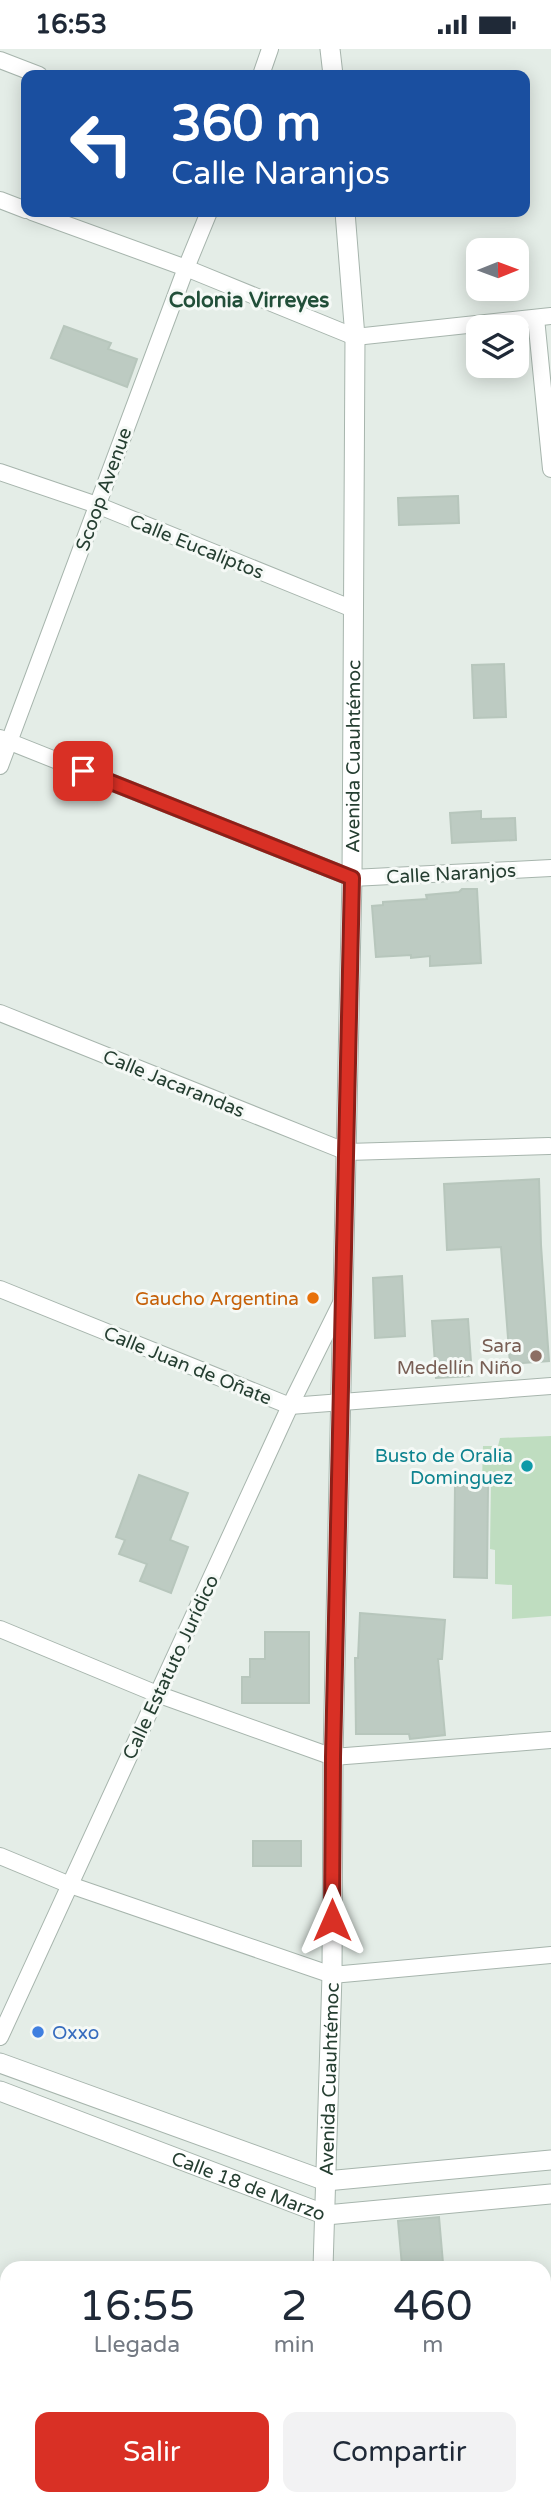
<!DOCTYPE html>
<html lang="es">
<meta charset="utf-8">
<style>
body{margin:0;font-family:"Varela Round",sans-serif;background:#f2f2f3;color:#1f2937;height:100vh;display:flex;flex-direction:column;font-size:26px;white-space:nowrap}
*{box-sizing:border-box;margin:0}
p{font-size:23px;color:#747a83}
.icon{flex:none;width:38px;height:38px;fill:none;stroke:currentColor;stroke-width:2;stroke-linecap:round;stroke-linejoin:round}
.map{position:relative;flex:1;overflow:hidden}
.side{position:absolute;left:0px;top:2212px;width:551px;height:245px;display:flex;flex-direction:column;background:#fff;border-radius:21px 21px 0 0;box-shadow:0 4px 18px #0003}
.side>*{flex:none}
.banner{position:absolute;left:21px;top:21px;width:509px;height:147px;border-radius:14px;box-shadow:0 4px 18px #0003;background:#1a4fa0;color:#fff;overflow:hidden}
.needle{width:46px;rotate:89deg}
.buttons{position:absolute;left:466px;top:189px;display:grid;gap:14px}
.buttons a{display:grid;place-items:center;width:63px;height:63px;border-radius:14px;background:#fff;box-shadow:0 4px 18px #0003;font-size:35px}
.pin{position:absolute;display:grid;place-items:center;width:60px;height:60px;color:#fff;margin:-30px;border-radius:14px;box-shadow:0 4px 10px #0006}
.me{position:absolute;width:77px;margin:-38px;rotate:0deg;stroke-linejoin:round;filter:drop-shadow(0 0 5px #0008)}
.turn{display:flex;align-items:center;gap:24px;height:147px;padding:0 35px;font-size:32px}
.turn .icon{width:91px;height:91px;stroke-width:2.5}
.turn b{display:block;font-size:49px;line-height:60px}
.eta{display:flex;justify-content:space-evenly;align-items:center;height:119px;text-align:center}
.eta b{font-size:42px;font-weight:600;line-height:49px}
.primary-button{display:flex;gap:14px;margin-top:auto;padding:14px 35px}
.primary-button a{flex:1;height:80px;border-radius:14px;background:#d93025;color:#fff;font-size:28px;font-weight:600;line-height:80px;text-align:center}
.primary-button a+a{background:#f2f2f3;color:#1f2937}
.status{display:flex;justify-content:space-between;align-items:center;height:49px;padding:0 35px;background:#fff;direction:ltr}
.status svg{height:19px;fill:currentColor}
.map>svg:first-child{display:block}
.green{fill:#bfddc0}
.building{fill:#bdcbc2;stroke:#b7c6bc;stroke-width:2}
.lines{fill:none;stroke-linecap:round;stroke-linejoin:round}
.minor-casing{stroke:#a7b5ad;stroke-width:18}
.tertiary-casing{stroke:#a7b5ad;stroke-width:21}
.minor{stroke:#fff;stroke-width:16}
.tertiary{stroke:#fff;stroke-width:19}
.route-casing{stroke:#8d1f18;stroke-width:18}
.route{stroke:#d93025;stroke-width:12}
.food-dot{fill:#e8710a;stroke:#f5f9f6;stroke-width:2.5}
.education-dot{fill:#8d6e63;stroke:#f5f9f6;stroke-width:2.5}
.culture-dot{fill:#0f9aa8;stroke:#f5f9f6;stroke-width:2.5}
.shop-dot{fill:#3f7fe0;stroke:#f5f9f6;stroke-width:2.5}
.labels{text-anchor:middle;stroke-width:6;stroke-linejoin:round;paint-order:stroke}
.street-label{font-size:19px;fill:#253e31;stroke:#f5f9f6}
.food-label{font-size:19px;fill:#c56008;stroke:#f5f9f6;text-anchor:end}
.education-label{font-size:19px;fill:#785e54;stroke:#f5f9f6;text-anchor:end}
.culture-label{font-size:19px;fill:#0d838f;stroke:#f5f9f6;text-anchor:end}
.shop-label{font-size:19px;fill:#366cbe;stroke:#f5f9f6;text-anchor:start}
.neighbourhood-label{font-size:21px;font-weight:bold;fill:#214f39;stroke:#f5f9f6}
</style>
<div class="status"><b>16:53</b><svg viewBox="0 0 49 12"><path d="M0 12V9h3v3zM5 12V6h3v6zM10 12V3h3v9zM15 12V0h3v12zM26 1h20v11H26zM47 4h2v5h-2z"/></svg></div>
<div class="map">
<svg width="551" height="2457" viewBox="0 0 551 2457">
<rect width="100%" height="100%" fill="#e4ede7"/>
<polygon class="green" points="551,1387 551,1567 512,1570 512,1536 495,1535 495,1501 490,1500 491,1433 482,1432 483,1397 498,1397 500,1389"/>
<g class="building">
<polygon points="64,277 111,294 108,300 137,310 127,338 51,309"/>
<polygon points="458,447 459,474 399,476 398,449"/>
<polygon points="504,615 506,668 474,669 472,616"/>
<polygon points="481,762 481,770 515,769 516,791 452,794 450,764"/>
<polygon points="462,840 477,840 481,914 430,917 430,907 411,909 411,906 376,908 372,857 383,856 383,853 427,850 426,846 459,843"/>
<polygon points="539,1130 541,1196 549,1312 510,1315 501,1198 447,1201 444,1135"/>
<polygon points="402,1227 405,1287 375,1289 373,1229"/>
<polygon points="468,1270 472,1327 436,1329 432,1272"/>
<polygon points="139,1426 188,1444 170,1491 188,1498 171,1544 140,1532 147,1515 119,1505 125,1491 116,1488"/>
<polygon points="455,1437 488,1437 487,1529 454,1528"/>
<polygon points="360,1564 445,1571 442,1610 438,1610 445,1686 410,1690 409,1685 356,1685 355,1609 358,1609"/>
<polygon points="265,1583 309,1583 309,1654 242,1654 242,1628 250,1628 250,1610 265,1610"/>
<rect x="253" y="1792" width="48" height="25"/>
<polygon points="439,2168 443,2214 402,2217 398,2172"/>
</g>
<g class="lines">
<g class="minor-casing">
<g id="minor">
<polyline points="0,11 39,26"/>
<polyline points="261,26 270,0"/>
<polyline points="0,151 26,161"/>
<polyline points="32,163 186,219 355,288 551,267"/>
<polyline points="536,269 551,420"/>
<polyline points="0,423 97,456 353,560"/>
<polyline points="0,689 352,829 551,819"/>
<polyline points="0,717 186,219 209,163"/>
<polyline points="0,964 347,1103 549,1097"/>
<polyline points="0,1240 290,1357 551,1337"/>
<polyline points="0,1580 157,1645 333,1708 551,1691"/>
<polyline points="0,1807 70,1836 332,1926 551,1906"/>
<polyline points="0,1988 290,1357 342,1252"/>
<polyline points="0,2251 7,2254"/>
<polyline points="544,2409 551,2408"/>
</g>
</g>
<g class="tertiary-casing">
<g id="tertiary">
<polyline points="330,0 333,26"/>
<polyline points="0,2014 326,2132 551,2111"/>
<path id="s1" d="M0,2042l326,124 225,-21"/>
<path id="s2" d="M323,2219l9,-293 1,-218 19,-879 3,-541 -10,-125"/>
<polyline points="308,2457 308,2450"/>
</g>
</g>
<use href="#minor" class="minor"/>
<use href="#tertiary" class="tertiary"/>
</g>
<g class="lines">
<g class="route-casing">
<polyline id="route" points="83,722 352,829 333,1708 332,1871"/>
</g>
<use href="#route" class="route"/>
</g>
<circle class="food-dot" cx="313" cy="1249" r="7"/>
<circle class="education-dot" cx="536" cy="1307" r="7"/>
<circle class="culture-dot" cx="527" cy="1417" r="7"/>
<circle class="shop-dot" cx="38" cy="1983" r="7"/>
<g class="labels">
<g class="street-label">
<text transform="translate(103 440) rotate(-70)" y="7">Scoop Avenue</text>
<text transform="translate(197 497) rotate(22)" y="7">Calle Eucaliptos</text>
<text dy="7" stroke="none"><textPath href="#s2" startOffset="1512">Avenida Cuauhtémoc</textPath></text>
<text transform="translate(451 824) rotate(-3)" y="7">Calle Naranjos</text>
<text transform="translate(174 1034) rotate(22)" y="7">Calle Jacarandas</text>
<text transform="translate(188 1316) rotate(22)" y="7">Calle Juan de Oñate</text>
<text transform="translate(170 1618) rotate(-65)" y="7">Calle Estatuto Jurídico</text>
<text dy="7" stroke="none"><textPath href="#s2" startOffset="189">Avenida Cuauhtémoc</textPath></text>
<text dy="7" stroke="none"><textPath href="#s1" startOffset="266">Calle 18 de Marzo</textPath></text>
</g>
<g class="food-label">
<text x="299" y="1256">Gaucho Argentina</text>
</g>
<g class="education-label">
<text x="522" y="1303">Sara<tspan x="522" dy="22">Medellín Niño</tspan></text>
</g>
<g class="culture-label">
<text x="513" y="1413">Busto de Oralia<tspan x="513" dy="22">Dominguez</tspan></text>
</g>
<g class="shop-label">
<text x="52" y="1990">Oxxo</text>
</g>
<g class="neighbourhood-label">
<text x="249" y="258">Colonia Virreyes</text>
</g>
</g>
</svg>
<div class="buttons">
<a><svg class="needle" viewBox="-14 -14 28 28"><path d="M0-13l5 13h-10z" fill="#e53935"/><path d="M0 13l5-13h-10z" fill="#747a83"/></svg></a>
<a><svg class="icon" aria-label="layers" viewBox="0 0 24 24"><path d="M12 4l9 5-9 5-9-5zM3 14l9 5 9-5"/></svg></a>
</div>
<div class="pin" style="left:83px;top:722px;background:#d93025"><svg class="icon" aria-label="arrive" viewBox="0 0 24 24"><path d="M6 21V4h12l-3 4 3 4H6"/></svg></div>
<svg class="me" style="left:332px;top:1871px" viewBox="-20 -20 40 40"><path d="M0-17L14 15 0 8-14 15z" fill="#d93025" stroke="#fff" stroke-width="4"/></svg>
<div class="banner">
<div class="turn"><svg class="icon" aria-label="left" viewBox="0 0 24 24"><path d="M17 20v-9H6M10 6l-5 5 5 5"/></svg><div><b>360 m</b>Calle Naranjos</div></div>
</div>
<section class="side">
<div class="eta">
<div><b>16:55</b><p>Llegada</p></div>
<div><b>2</b><p>min</p></div>
<div><b>460</b><p>m</p></div>
</div>
<div class="primary-button"><a>Salir</a><a>Compartir</a></div>
</section>
</div>
